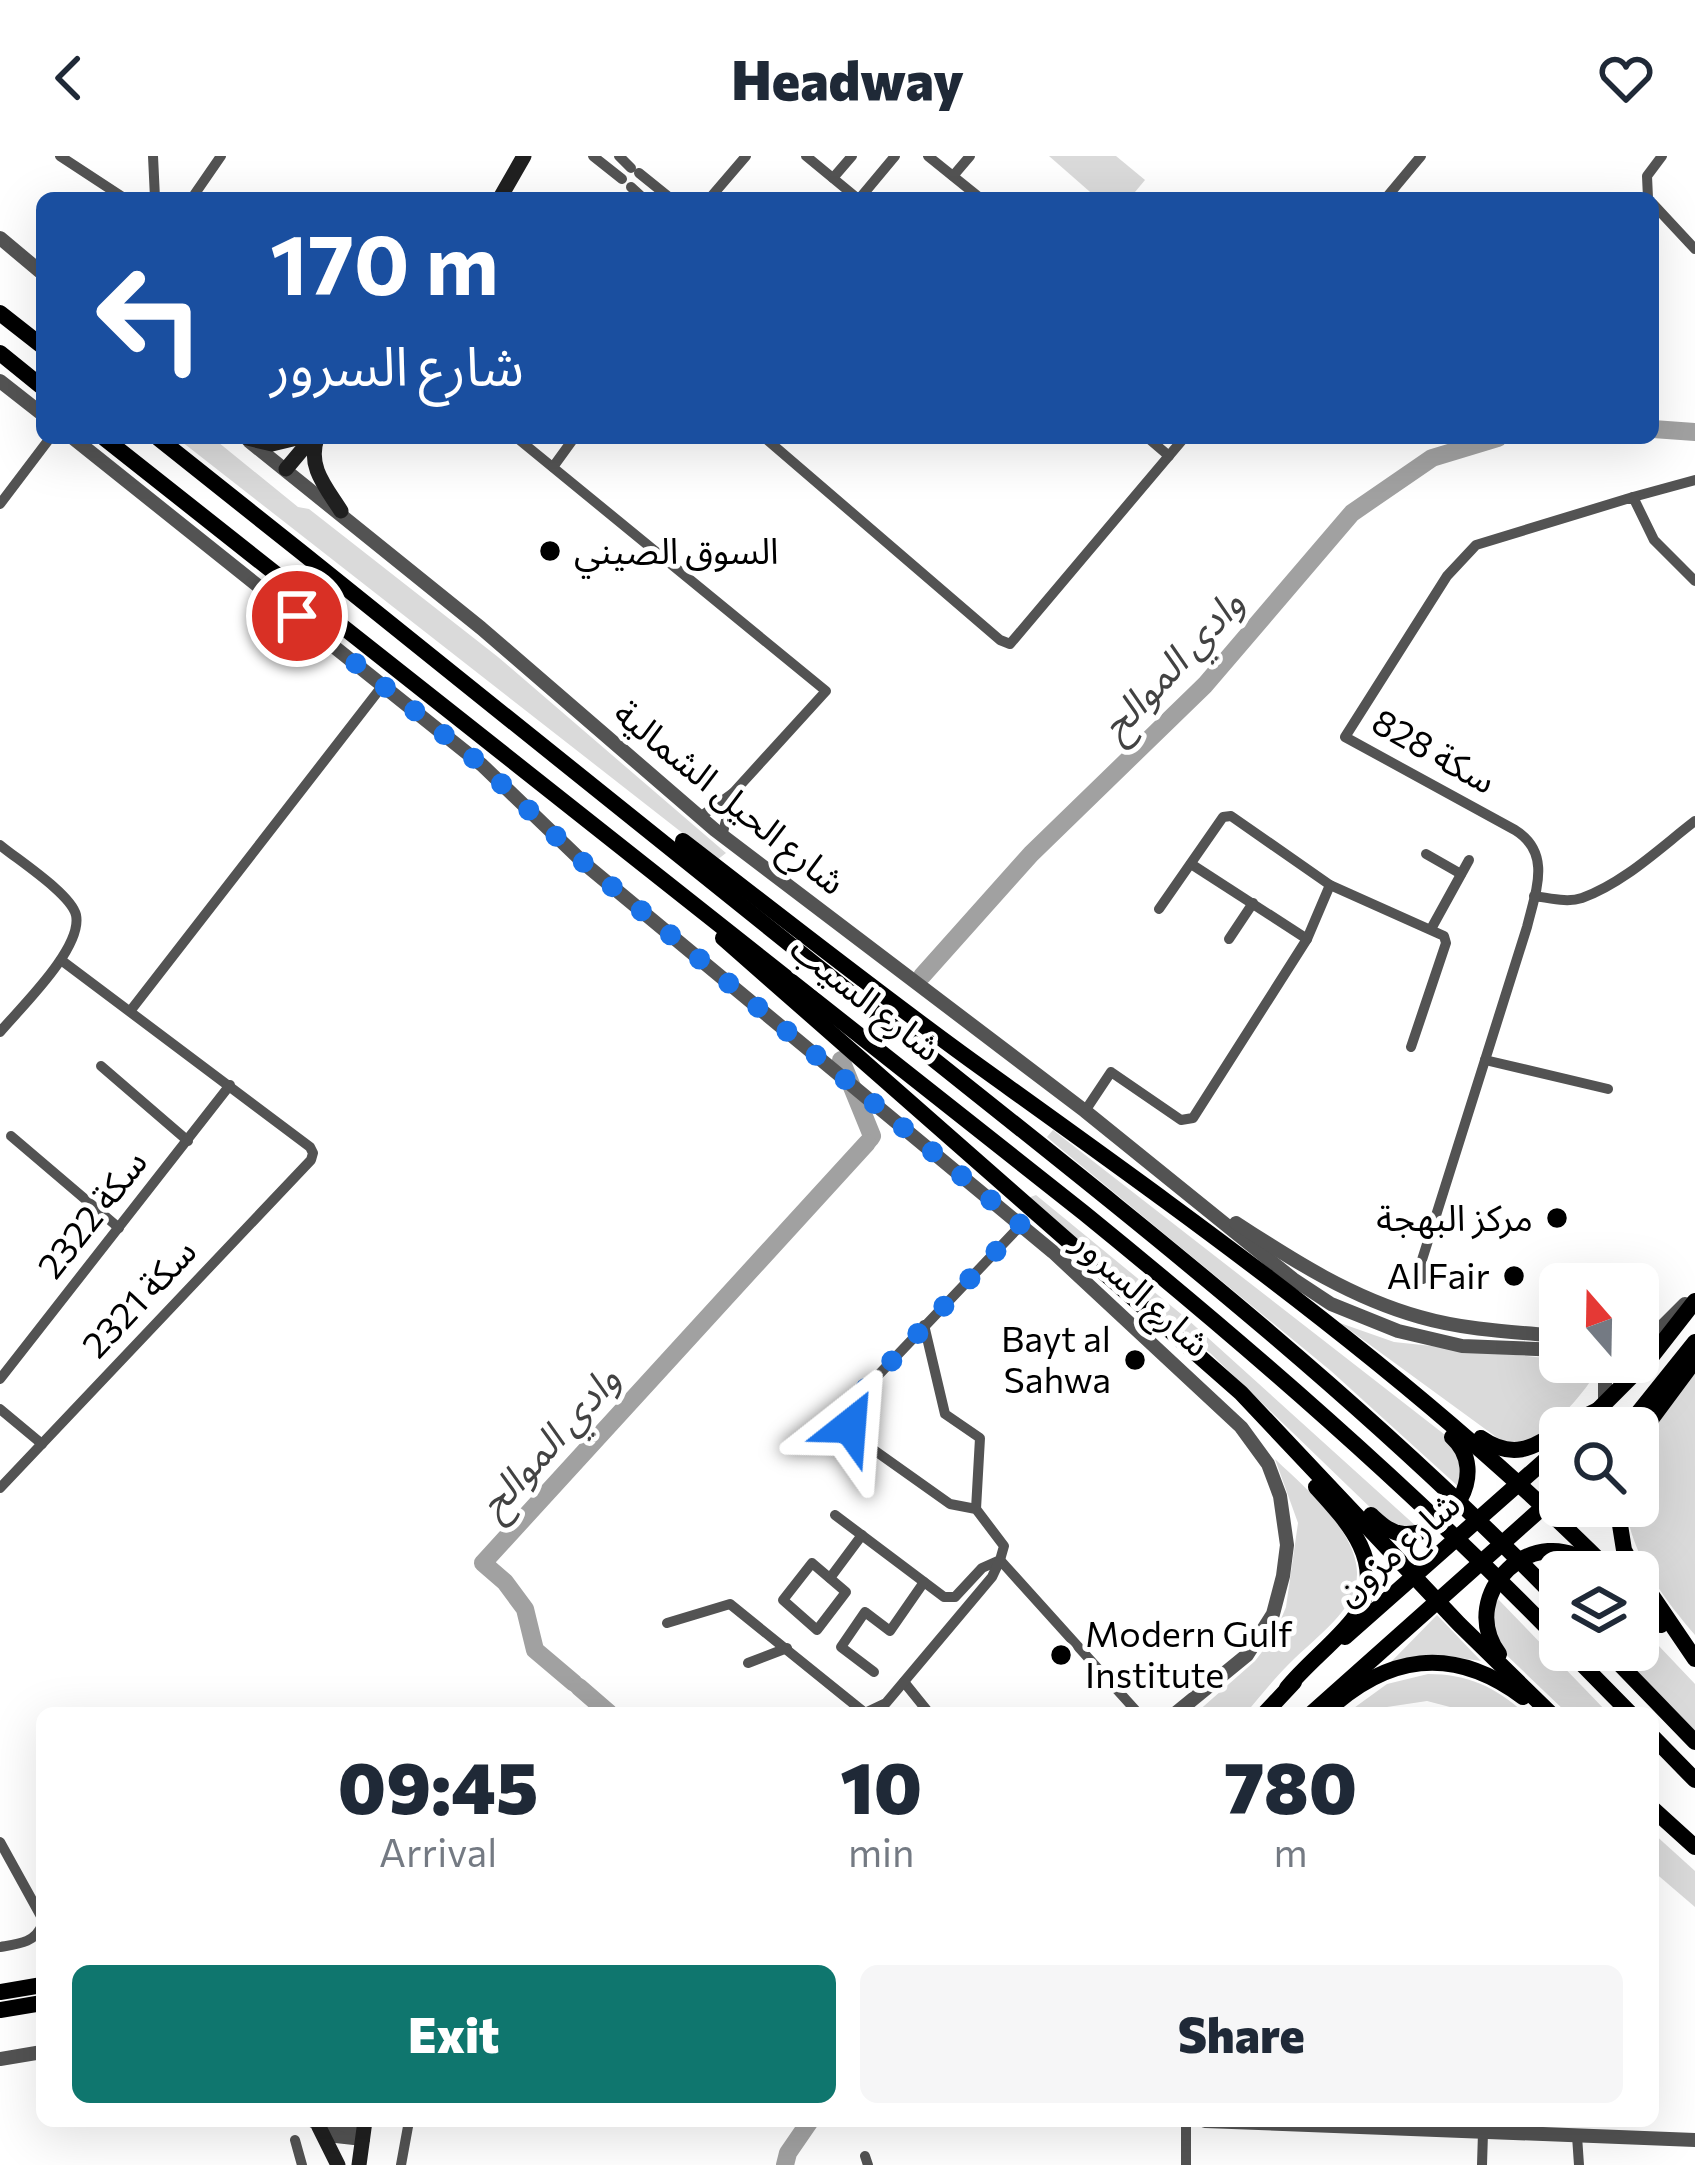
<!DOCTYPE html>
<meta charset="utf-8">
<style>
body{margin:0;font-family:Commissioner,"Noto Sans Arabic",sans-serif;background:#f6f6f7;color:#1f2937;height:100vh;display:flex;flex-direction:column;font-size:45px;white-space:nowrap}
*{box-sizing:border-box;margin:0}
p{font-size:39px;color:#747a83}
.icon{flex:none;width:66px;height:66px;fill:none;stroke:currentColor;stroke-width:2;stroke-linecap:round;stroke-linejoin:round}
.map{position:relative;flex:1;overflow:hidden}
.sheet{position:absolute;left:36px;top:1551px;width:1623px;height:420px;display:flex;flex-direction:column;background:#fff;border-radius:18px;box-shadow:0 12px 48px #0002}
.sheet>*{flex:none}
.banner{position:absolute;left:36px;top:36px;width:1623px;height:252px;border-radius:18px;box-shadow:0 12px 48px #0002;background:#1a4fa0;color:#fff;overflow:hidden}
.needle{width:78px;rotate:340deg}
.tools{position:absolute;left:1539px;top:1107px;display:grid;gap:24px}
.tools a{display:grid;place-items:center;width:120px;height:120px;border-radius:18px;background:#fff;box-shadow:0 12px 48px #0002;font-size:60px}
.pin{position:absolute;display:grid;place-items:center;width:102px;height:102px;color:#fff;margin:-51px;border:6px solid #fff;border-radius:50%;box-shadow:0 3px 12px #0007}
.me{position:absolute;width:132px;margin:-66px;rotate:28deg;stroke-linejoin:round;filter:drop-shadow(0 0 9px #0008)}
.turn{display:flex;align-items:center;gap:42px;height:252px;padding:0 36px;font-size:54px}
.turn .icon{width:156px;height:156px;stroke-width:2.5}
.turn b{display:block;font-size:84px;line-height:102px}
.eta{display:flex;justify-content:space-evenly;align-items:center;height:204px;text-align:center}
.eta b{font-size:72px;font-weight:800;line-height:84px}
.action{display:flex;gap:24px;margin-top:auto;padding:24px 36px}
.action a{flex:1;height:138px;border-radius:18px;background:#0f766e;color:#fff;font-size:48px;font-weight:800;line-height:138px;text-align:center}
.action a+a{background:#f6f6f7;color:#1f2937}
header{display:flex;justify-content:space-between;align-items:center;height:156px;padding:0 36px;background:#fff;font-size:54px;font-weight:800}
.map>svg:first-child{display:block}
.green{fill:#dadada}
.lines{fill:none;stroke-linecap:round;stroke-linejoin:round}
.river{stroke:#a1a1a1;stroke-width:18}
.minor{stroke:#535353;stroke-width:10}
.tertiary{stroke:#535353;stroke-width:14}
.secondary{stroke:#202020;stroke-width:15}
.primary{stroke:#000;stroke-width:16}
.trunk{stroke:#000;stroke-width:16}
.route{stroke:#1a73e8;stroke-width:21;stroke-dasharray:0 37.8}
.poi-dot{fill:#000;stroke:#fff;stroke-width:4.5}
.labels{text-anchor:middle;stroke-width:10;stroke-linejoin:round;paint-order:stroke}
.poi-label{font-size:36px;fill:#000;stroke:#fff;text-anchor:end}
.street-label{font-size:36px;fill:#000;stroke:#fff}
.water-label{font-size:39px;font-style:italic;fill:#424242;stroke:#fff}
</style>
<header><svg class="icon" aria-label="back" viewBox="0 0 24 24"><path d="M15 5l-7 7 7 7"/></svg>Headway<svg class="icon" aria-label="heart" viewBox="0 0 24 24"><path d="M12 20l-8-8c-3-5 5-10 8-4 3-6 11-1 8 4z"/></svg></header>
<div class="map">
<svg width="1695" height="2009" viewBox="0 0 1695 2009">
<rect width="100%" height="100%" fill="#fff"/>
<g class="green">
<polygon points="1049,0 1116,0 1145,24 1130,42 1097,42"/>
<polygon points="177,282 213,282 298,351 309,353 498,501 726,697 717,704"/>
<polygon points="1053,974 1458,1289 1461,1333 1331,1215 1055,988 1047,981"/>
<polygon points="1036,1039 1186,1162 1417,1371 1398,1371 1378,1359 1210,1197 1028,1042"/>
<path d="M1340,1167l54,19 188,20 12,13c-9,18 -51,64 -71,69 -6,1 -14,0 -20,-2z"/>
<path d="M1695,1212v267c-34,-40 -61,-76 -70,-129h13v-53z"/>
<path d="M1275,1303c20,19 42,38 59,60 51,68 8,95 -39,139 -18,17 -33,36 -49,55h-50l59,-52 19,-25 12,-29 12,-84z"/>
<polygon points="1495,1440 1608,1557 1567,1557 1499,1492 1495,1485"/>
<polygon points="1437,1459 1481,1505 1446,1500 1391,1506"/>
<polygon points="1638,1468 1695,1528 1695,1577 1617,1494 1638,1494"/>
<path d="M1428,1518c39,0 68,13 96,39h-51l-46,-12 -80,12 40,-29z"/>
<polygon points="1653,1677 1695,1715 1695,1751 1653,1715"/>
</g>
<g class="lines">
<g class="river">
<polyline points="1653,273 1695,276"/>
<polyline points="922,820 1031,698 1205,529 1352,357 1432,302 1498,282"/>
<polyline points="841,904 872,980 870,983"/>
<polyline points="574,1527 535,1494 525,1453 505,1426 483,1407 867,987"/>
<polyline points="579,1531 609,1557"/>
<polyline points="785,2009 788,1997 810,1965"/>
</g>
<g class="minor">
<polyline points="60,0 124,42"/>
<polyline points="153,0 155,42"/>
<polyline points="593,0 622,23"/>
<polyline points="619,0 631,12"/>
<polyline points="806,0 857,42"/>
<polyline points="928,0 980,42"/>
<polyline points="639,17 670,42"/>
<polyline points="953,20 970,0"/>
<polyline points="833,22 852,0"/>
<polyline points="631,31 643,42"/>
<polyline points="192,42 221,0"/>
<polyline points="710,42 746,0"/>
<polyline points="860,42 895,0"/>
<polyline points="1386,42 1421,0"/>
<polyline points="1648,42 1647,20 1662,0"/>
<polyline points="1653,48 1695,93"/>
<polyline points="517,282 826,535 733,637 700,661"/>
<polyline points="765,282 1000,484 1010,488 1184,282"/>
<polyline points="1148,282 1169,300"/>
<polyline points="553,311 574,282"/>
<polyline points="1633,341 1695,324"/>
<polyline points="0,348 50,282"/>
<polyline points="722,680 733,637"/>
<path d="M0,689c18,15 71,49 76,70 7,33 -56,93 -76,117"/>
<polyline points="1426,698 1461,718"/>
<polyline points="1191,708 1307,783"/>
<path d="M1534,740c16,2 33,7 48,2 42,-15 79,-51 113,-77"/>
<polyline points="1159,753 1223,661 1231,660 1330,729 1444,780 1446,787 1411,891"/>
<polyline points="1431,773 1469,704"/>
<polyline points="1229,783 1253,747"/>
<polyline points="131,854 383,529"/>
<polyline points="1485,904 1608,933"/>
<polyline points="101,910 188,985"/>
<polyline points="1085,955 1111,916 1181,964 1193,962 1307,783 1330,729"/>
<polyline points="11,980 119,1072"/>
<path d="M1423,1123l-2,-16 106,-336c9,-37 25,-74 -12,-97l-170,-93 102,-161 29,-31 157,-48 21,43 41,41"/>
<polyline points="924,1169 945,1258 980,1282 976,1353"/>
<polyline points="0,1223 230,929"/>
<polyline points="0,1253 42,1288"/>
<polyline points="0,1332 311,1004 313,997 310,991 61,804"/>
<polyline points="835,1359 944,1441 955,1441 982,1412 1000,1404 1004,1390 976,1353 950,1348 857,1282 848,1261 867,1231 1021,1069"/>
<polygon points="812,1407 846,1436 817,1474 783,1444"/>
<polyline points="830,1422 862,1379"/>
<polyline points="667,1467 730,1448 865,1557"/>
<polyline points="748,1507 787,1492"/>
<polyline points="874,1516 841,1491 865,1456 890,1475 924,1426"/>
<polyline points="904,1526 929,1557"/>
<polyline points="865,1557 886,1547 992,1421 1000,1404 1138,1557"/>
<polyline points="0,1686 42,1762"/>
<path d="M0,1791c18,-3 35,-4 42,-22"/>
<polyline points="527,1965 528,1965"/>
<polyline points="1186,1965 1186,2009"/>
<polyline points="1577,1980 1579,2009"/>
<polyline points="295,1984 302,2009"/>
<polyline points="865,2000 868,2009"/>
<polyline points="401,2009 409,1965"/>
<polyline points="1482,2009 1483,1977"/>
</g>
<g class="tertiary">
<polyline points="0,82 42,117"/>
<polyline points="0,225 42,258"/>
<polyline points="73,282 482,609 586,709 1053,1096 1241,1271 1268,1308 1280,1340 1287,1389 1283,1420 1273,1458 1247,1499 1176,1557"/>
<polyline points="249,285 481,472 715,674 1085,955 1293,1123 1331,1148 1398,1175 1462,1190 1560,1194"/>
<path d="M1236,1067c58,38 116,75 184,94 45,13 93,15 140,19"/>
<polyline points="1638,1183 1662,1171 1685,1148"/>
<polyline points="1599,1206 1605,1222 1605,1249"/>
<polyline points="0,1903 42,1896"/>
<polyline points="313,1965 336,1980 363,1983"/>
<polyline points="333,1965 353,1972 363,1983"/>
<polyline points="1205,1965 1695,1984"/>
</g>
<g class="secondary">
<polyline points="500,42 524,0"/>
<polyline points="247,282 272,288 297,282"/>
<path d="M317,282c-10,29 9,49 24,73"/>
<polyline points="286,313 312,282"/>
<polyline points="319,1971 338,2009"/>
<polyline points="359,2009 365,1965"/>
</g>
<g class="primary">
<polyline points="1580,1272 1652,1200 1695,1145"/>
<polyline points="1626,1272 1695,1186"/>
<polyline points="1345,1481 1560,1291"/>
<polyline points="1265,1557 1294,1526"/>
<polyline points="1312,1557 1560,1336"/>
<polyline points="0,1836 42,1829"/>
<polyline points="0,1854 42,1847"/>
</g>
<g class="trunk">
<polyline points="0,157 42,190"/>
<polyline points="0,197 42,231"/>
<path d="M104,282l980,775c166,135 327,275 476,428"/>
<path d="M158,282c239,190 477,381 715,573 236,189 476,373 687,591"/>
<path d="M683,685c96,74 191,149 289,220 221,159 447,318 639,511"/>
<polyline points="723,782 1241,1237 1459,1468 1550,1557"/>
<polyline points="1561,1272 1600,1253"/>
<polyline points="1638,1281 1695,1204"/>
<path d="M1481,1282c30,21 52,12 79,-9"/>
<polyline points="1617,1350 1624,1394 1636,1416"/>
<path d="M1371,1359c10,9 19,18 33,19 46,2 87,-62 48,-97"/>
<polyline points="1638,1419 1695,1503"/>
<polyline points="1638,1452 1661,1469"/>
<polyline points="1568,1494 1630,1557"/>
<polyline points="1606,1494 1695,1586"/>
<path d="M1499,1498c-44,-60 37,-137 94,-87"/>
<path d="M1287,1532c19,-24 58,-54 71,-76 29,-49 -11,-91 -42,-125"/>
<path d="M1325,1557c61,-58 127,-69 198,-16"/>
<polyline points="1653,1581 1695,1624"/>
<polyline points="1653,1653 1695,1691"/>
</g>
</g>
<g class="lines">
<polyline class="route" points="297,460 482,609 586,709 1021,1069 867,1231 852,1250 850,1270"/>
</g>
<g class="poi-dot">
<circle cx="550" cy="395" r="12"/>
<circle cx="1557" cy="1062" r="12"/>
<circle cx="1514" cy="1120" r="12"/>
<circle cx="1135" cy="1204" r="12"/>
<circle cx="1061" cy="1499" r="12"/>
</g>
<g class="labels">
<g class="poi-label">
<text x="574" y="408" text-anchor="start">السوق الصيني</text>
<text x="1533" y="1075">مركز البهجة</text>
<text x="1490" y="1133">Al Fair</text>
<text x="1111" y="1196">Bayt al<tspan x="1111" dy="41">Sahwa</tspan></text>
<text x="1085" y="1491" text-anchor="start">Modern Gulf<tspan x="1085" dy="41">Institute</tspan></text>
</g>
<g class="street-label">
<text transform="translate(1434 595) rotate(29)" y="13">سكة 828</text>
<text transform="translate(730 641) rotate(39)" y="13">شارع الحيل الشمالية</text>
<text transform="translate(866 842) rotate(38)" y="13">شارع السيب</text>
<text transform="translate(92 1058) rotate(-52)" y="13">سكة 2322</text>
<text transform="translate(1142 1137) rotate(42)" y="13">شارع السرور</text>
<text transform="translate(139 1142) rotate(-47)" y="13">سكة 2321</text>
<text transform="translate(1397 1392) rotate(-41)" y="13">شارع مزون</text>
</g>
<g class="water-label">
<text transform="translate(1172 508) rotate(-47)" y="14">وادي الموالح</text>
<text transform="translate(549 1285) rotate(-48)" y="14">وادي الموالح</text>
</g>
</g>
</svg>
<div class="tools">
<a><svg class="needle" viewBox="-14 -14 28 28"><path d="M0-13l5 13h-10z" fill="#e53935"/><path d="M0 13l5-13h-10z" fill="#747a83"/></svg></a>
<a><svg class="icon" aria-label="search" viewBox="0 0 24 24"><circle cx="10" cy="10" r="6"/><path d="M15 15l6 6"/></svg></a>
<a><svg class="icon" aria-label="layers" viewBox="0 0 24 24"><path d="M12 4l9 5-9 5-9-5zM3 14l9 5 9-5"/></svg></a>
</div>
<div class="pin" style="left:297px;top:460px;background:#d93025"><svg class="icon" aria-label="arrive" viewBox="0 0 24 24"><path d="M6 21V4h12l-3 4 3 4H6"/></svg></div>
<svg class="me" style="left:850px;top:1270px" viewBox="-20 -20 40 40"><path d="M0-17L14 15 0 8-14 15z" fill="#1a73e8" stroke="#fff" stroke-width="4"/></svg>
<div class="banner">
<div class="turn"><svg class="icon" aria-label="left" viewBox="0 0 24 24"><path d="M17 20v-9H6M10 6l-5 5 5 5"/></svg><div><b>170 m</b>شارع السرور</div></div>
</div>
<section class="sheet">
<div class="eta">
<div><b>09:45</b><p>Arrival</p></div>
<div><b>10</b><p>min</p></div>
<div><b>780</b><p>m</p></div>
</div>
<div class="action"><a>Exit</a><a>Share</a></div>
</section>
</div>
